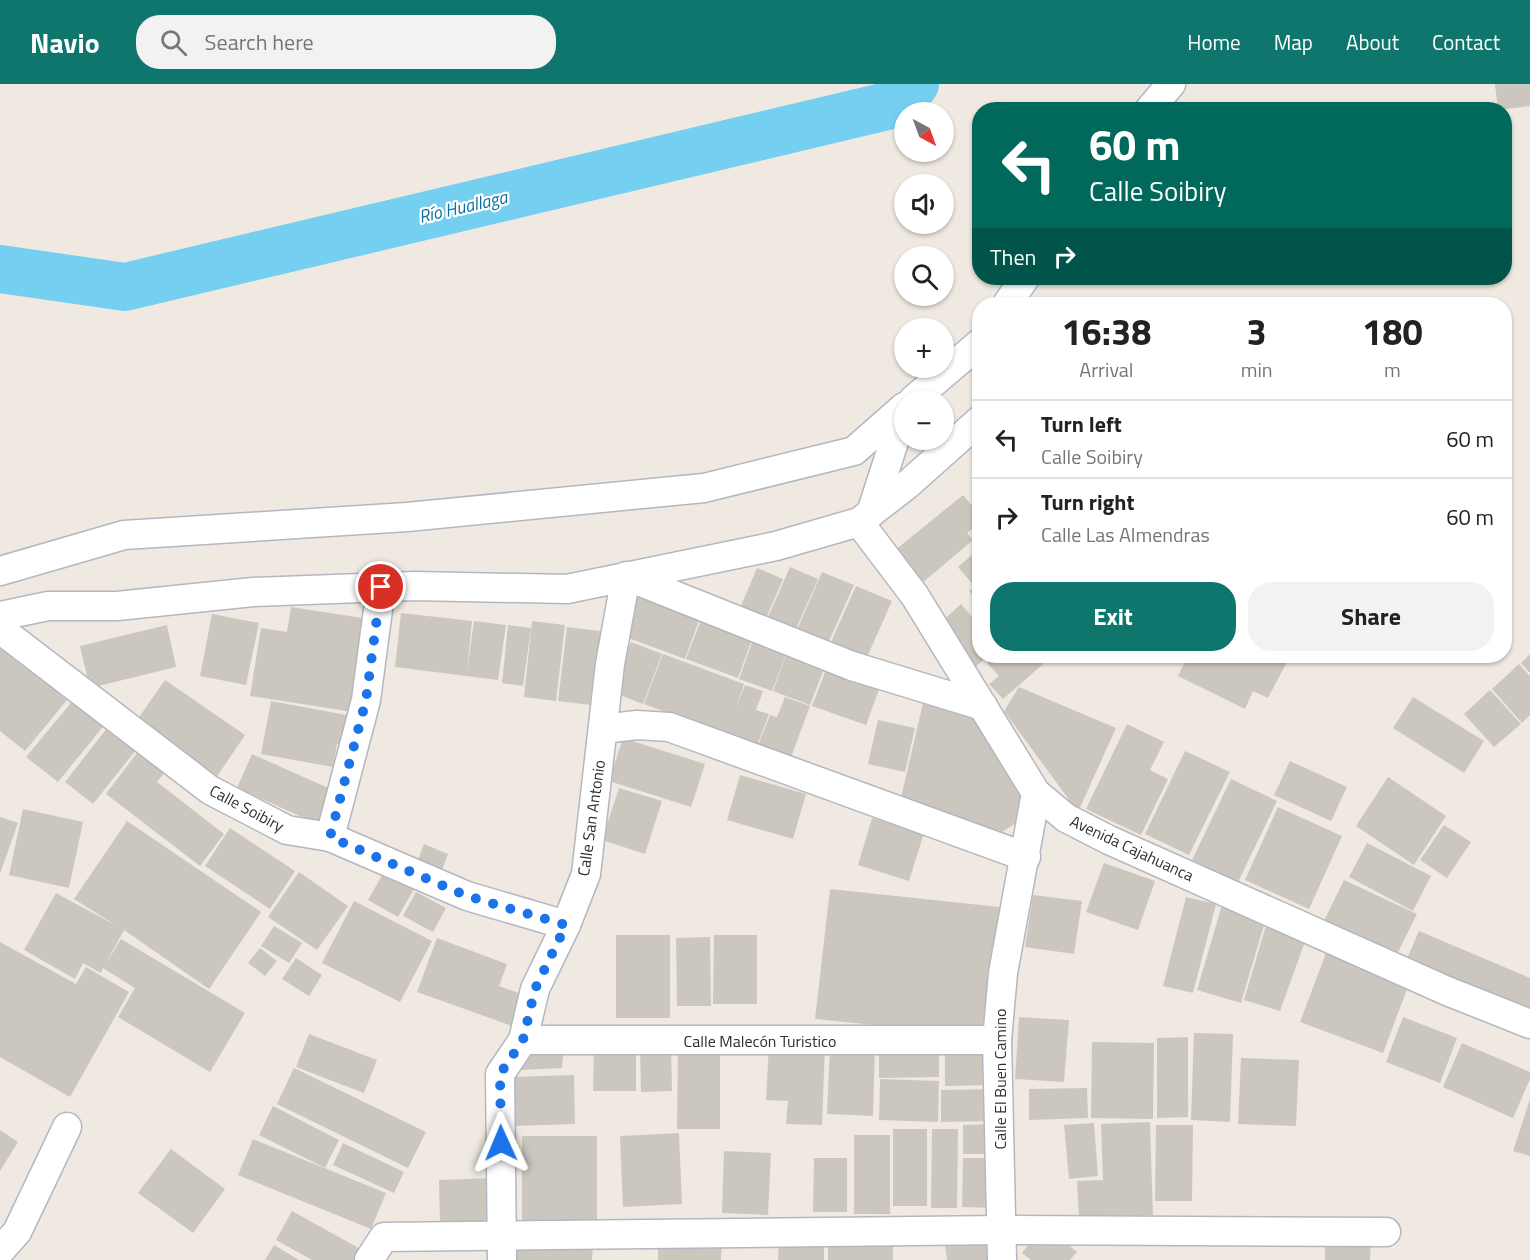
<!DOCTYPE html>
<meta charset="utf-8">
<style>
body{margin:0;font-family:"Titillium Web",sans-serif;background:#f2f2f2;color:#222;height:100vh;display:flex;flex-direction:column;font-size:22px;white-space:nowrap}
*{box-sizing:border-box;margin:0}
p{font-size:20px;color:#767676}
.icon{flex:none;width:33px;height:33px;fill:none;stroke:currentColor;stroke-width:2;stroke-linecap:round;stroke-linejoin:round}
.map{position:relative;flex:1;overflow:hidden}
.side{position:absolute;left:972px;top:213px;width:540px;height:366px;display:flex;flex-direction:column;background:#fff;border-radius:24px;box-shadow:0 2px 4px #0004}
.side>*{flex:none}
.hud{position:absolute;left:972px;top:18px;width:540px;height:183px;border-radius:24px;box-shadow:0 2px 4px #0004;background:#00695c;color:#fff;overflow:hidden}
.needle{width:39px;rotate:139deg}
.tools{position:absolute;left:894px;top:18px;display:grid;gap:12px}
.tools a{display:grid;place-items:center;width:60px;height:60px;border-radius:50%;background:#fff;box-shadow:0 2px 4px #0004;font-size:30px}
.pin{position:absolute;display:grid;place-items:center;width:51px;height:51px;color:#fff;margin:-26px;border:3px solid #fff;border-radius:50%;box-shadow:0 2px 6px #0007}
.me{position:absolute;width:66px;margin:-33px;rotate:359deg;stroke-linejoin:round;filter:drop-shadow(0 0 4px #0008)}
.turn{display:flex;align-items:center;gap:21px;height:126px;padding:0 18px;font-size:27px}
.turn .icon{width:78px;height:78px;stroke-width:2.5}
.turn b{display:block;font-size:42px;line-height:51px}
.then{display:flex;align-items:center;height:57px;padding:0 18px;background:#0003;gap:12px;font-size:22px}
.eta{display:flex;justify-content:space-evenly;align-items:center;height:102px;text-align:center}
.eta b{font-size:36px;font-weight:700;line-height:42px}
.action{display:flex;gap:12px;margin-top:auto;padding:12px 18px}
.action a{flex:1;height:69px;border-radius:24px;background:#0f766e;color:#fff;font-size:24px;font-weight:700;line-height:69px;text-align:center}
.action a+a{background:#f2f2f2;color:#222}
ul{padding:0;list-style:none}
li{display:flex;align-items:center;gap:18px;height:78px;padding:0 18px;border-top:2px solid #e0e0e0}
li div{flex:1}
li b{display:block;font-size:22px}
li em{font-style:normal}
header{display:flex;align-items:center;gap:36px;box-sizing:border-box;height:84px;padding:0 30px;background:#0f766e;color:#fff}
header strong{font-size:28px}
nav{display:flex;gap:33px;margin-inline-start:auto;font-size:21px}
.search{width:420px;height:54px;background:#f2f2f2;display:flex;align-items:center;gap:15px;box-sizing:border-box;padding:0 21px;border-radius:24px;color:#767676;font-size:22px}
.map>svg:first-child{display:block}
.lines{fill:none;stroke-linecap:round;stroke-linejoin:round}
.river{stroke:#75cff0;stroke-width:48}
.building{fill:#cbc7bf}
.minor-casing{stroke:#b4b7c1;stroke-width:31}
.minor{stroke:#fff;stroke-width:28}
.route{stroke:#1a73e8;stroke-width:10;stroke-dasharray:0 18}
.labels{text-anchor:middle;stroke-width:4.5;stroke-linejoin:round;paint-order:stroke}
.street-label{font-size:16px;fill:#2e2e2e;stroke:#fff}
.water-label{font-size:18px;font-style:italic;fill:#0d6fa3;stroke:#fff}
</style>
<header>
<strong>Navio</strong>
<div class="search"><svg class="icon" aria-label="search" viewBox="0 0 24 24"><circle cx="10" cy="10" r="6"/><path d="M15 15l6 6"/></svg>Search here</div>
<nav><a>Home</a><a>Map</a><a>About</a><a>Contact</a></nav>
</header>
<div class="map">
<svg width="1530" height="1176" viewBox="0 0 1530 1176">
<rect width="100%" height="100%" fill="#efe9e1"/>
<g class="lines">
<polyline class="river" points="0,185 125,203 900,19 915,0"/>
</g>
<g class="building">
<polygon points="1495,0 1530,0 1530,22 1498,26"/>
<polygon points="963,411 980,431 980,438 967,449 973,456 921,500 894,467"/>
<polygon points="980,464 980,519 969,507 975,503 958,483"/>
<polygon points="790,483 818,495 793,552 765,540"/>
<polygon points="757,484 783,495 764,539 738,529"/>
<polygon points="822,488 854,501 825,566 794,553"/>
<polygon points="856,502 892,517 863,582 827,567"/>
<polygon points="640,508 701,531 685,575 623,552"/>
<polygon points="961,520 972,533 980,526 980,572 988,572 973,585 935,544"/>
<polygon points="291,523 369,535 353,628 250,612 261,544 287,548"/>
<polygon points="401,529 472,537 467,587 474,537 506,541 498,596 395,583"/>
<polygon points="212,530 259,539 246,601 200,592"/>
<polygon points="703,531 754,550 738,594 686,575"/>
<polygon points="532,537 565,541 556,617 524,613"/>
<polygon points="167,541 176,583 90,604 80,562"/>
<polygon points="508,541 531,544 523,602 502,599"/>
<polygon points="567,543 608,548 599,622 558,617"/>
<polygon points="755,550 789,563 772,607 739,595"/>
<polygon points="631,558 662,570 643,620 612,608"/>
<polygon points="0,561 67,616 25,667 0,647"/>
<polygon points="789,563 827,577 810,621 773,607"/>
<polygon points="663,570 744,600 736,624 745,601 763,607 756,626 769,630 757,662 644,620"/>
<polygon points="1530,570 1530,589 1521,579"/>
<polygon points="996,572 1036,572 1043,580 1003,615 989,600 999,592 987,579"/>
<polygon points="1188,572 1290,572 1268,614 1253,607 1245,625 1178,592"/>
<polygon points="1519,580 1530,592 1530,631 1522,639 1492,605"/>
<polygon points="827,583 880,603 866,641 812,622"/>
<polygon points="165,596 245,651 216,694 135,639"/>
<polygon points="1019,603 1116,644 1078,728 1004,627"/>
<polygon points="1490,606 1521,640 1494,663 1464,630"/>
<polygon points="785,613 810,622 790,676 757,664 770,631 777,633"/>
<polygon points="1413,613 1484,657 1464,689 1393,644"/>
<polygon points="75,614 106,639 58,698 26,673"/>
<polygon points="924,615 976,631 1027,709 1019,737 994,753 899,722"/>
<polygon points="271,617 357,633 352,657 337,660 333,683 261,670"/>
<polygon points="878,636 915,644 905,688 868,680"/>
<polygon points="111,639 140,661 93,720 65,698"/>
<polygon points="1127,640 1164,658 1150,686 1168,695 1141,751 1086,725"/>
<polygon points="623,654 705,680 691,723 609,697"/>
<polygon points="142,662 169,683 157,698 224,750 200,782 106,710"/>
<polygon points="1185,667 1230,688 1189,771 1145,750"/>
<polygon points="252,670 335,707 320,741 237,704"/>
<polygon points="1290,677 1347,703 1331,737 1274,711"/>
<polygon points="740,691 806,710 793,755 727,736"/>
<polygon points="1388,693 1446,732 1414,781 1356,742"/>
<polygon points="1231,695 1277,717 1238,798 1192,776"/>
<polygon points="619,704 662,717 645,770 602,756"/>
<polygon points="1278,723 1342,752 1309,825 1245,796"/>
<polygon points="23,725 83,738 69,804 9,791"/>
<polygon points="0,733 18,739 0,790"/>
<polygon points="872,734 924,749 909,797 858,781"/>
<polygon points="127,737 261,828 209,905 124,846 105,881 121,855 245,929 210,988 118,933 135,904 103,884 101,889 83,879 75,895 24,866 56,809 117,842 74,815"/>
<polygon points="1444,741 1471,758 1447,794 1420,776"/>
<polygon points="230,744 295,787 270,825 205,782"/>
<polygon points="1367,759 1431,792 1413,827 1349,793"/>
<polygon points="424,760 448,770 440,791 416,781"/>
<polygon points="1104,779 1155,797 1138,846 1086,828"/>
<polygon points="299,788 348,822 317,866 268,833"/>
<polygon points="384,788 414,805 398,833 368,816"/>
<polygon points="1344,796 1417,830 1396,872 1324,837"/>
<polygon points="830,805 1009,824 994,953 815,935"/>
<polygon points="416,808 446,824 433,848 403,832"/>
<polygon points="1033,811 1082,817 1074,870 1025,863"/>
<polygon points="1186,813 1216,820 1193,909 1163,902"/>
<polygon points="354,817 432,857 400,918 322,879"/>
<polygon points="1222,821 1266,834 1241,919 1197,906"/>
<polygon points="1267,838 1307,852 1280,927 1244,916"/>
<polygon points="274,842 302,859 289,879 261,862"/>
<polygon points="1419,847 1530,894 1530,932 1405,879"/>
<rect x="616" y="851" width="54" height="83"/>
<polygon points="714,851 757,851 757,920 713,920"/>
<polygon points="710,853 711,922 677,922 676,854"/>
<polygon points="437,854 507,880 499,902 527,912 515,943 417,908"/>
<polygon points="0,858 76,900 86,883 129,908 70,1013 0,973"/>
<polygon points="260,864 277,877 265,892 248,879"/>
<polygon points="1326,869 1409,900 1383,969 1300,938"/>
<polygon points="296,874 322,891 309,912 282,895"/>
<polygon points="1019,933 1069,936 1064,998 1015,995"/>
<polygon points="1403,933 1457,954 1440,999 1386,978"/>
<polygon points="1194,949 1233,950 1230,1038 1191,1036"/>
<polygon points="309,950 377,976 364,1009 296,983"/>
<polygon points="1188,953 1188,1033 1157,1034 1157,954"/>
<polygon points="1092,958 1154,959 1153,1035 1091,1034"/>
<polygon points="994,959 995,1001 945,1002 945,960"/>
<polygon points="1462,959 1530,988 1530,995 1513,1034 1443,1003"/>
<polygon points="769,960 825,962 822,1041 786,1040 788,1017 766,1016"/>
<polygon points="594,962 636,962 636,1007 593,1007"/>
<polygon points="830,962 875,963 873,1032 827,1030"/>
<polygon points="879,962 939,962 939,993 879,994"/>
<polygon points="525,963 564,963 562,984 522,986"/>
<polygon points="640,963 671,963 672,1007 641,1008"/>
<polygon points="678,963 720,963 720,1045 677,1045"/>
<polygon points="1241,974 1299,976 1296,1042 1238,1040"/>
<polygon points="294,984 426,1048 408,1084 277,1020"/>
<polygon points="574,991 575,1040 512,1042 512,993"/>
<polygon points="880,995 939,997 938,1038 879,1036"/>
<polygon points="1087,1004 1088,1034 1029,1036 1029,1005"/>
<polygon points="994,1005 994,1037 941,1038 941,1006"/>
<polygon points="1530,1015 1530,1072 1513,1067"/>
<polygon points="273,1022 339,1056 325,1084 259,1051"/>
<polygon points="1150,1038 1153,1131 1079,1134 1077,1097 1103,1096 1101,1040"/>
<polygon points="1094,1039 1098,1092 1069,1095 1064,1041"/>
<polygon points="995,1040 995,1070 963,1070 963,1041"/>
<polygon points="1156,1041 1193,1041 1192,1117 1155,1117"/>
<rect x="893" y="1045" width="34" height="77"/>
<polygon points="932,1045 958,1045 957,1124 931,1124"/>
<polygon points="0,1046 18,1058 0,1087"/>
<polygon points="679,1049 682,1120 623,1123 620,1052"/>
<rect x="854" y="1051" width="36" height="79"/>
<polygon points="522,1052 597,1052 597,1137 522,1138"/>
<polygon points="253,1055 386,1109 371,1145 238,1091"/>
<polygon points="343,1059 404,1088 394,1109 333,1081"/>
<polygon points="171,1065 225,1105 193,1149 138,1109"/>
<polygon points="724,1067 771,1069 768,1131 722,1129"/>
<polygon points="814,1074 847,1074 847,1128 813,1128"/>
<polygon points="963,1074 996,1074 996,1124 962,1123"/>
<polygon points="493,1094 494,1138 440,1140 439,1096"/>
<polygon points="292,1127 362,1166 357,1176 312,1176 276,1156"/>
<polygon points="1056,1151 1077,1168 1070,1176 1031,1176 1022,1169 1034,1154"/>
<polygon points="991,1156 993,1176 947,1176 945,1160"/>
<polygon points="1325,1156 1371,1158 1370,1176 1325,1176"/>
<polygon points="658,1157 722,1158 721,1176 658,1176"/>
<polygon points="779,1157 824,1158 824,1176 778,1176"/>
<polygon points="514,1158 593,1162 592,1176 513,1176"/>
<rect x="828" y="1159" width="65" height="17"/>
<polygon points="274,1161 299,1176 265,1176"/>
</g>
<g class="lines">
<g class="minor-casing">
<g id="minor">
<polyline points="1149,26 1171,0"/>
<polyline points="1007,220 1025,194"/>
<polyline points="913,316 980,259"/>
<polyline points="871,429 904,327"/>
<polyline points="859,438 915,512 1036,709 1066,734 1109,756 1447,907 1530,940"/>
<polyline points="0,487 124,451 407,433 704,404 854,367 904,323"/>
<polyline points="0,532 48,522 117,522 253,508 414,502 567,505 776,462 859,438 907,401 980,336"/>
<polyline points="0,545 210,706 287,746 330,753 467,812 566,841"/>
<polyline points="603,645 637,641 669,643 1026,773"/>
<polyline points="330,753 366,616 381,503"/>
<polyline points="523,956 997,956"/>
<polyline points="0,1167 17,1148 67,1043"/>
<polyline points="369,1176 384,1153 1002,1146 1386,1148"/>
<polyline points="502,1176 500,990 523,956 535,905 566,841 586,790 610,580 626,492 852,582 983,622"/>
<polyline points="1002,1176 997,956 1003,889 1036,709"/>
</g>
</g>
<use href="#minor" class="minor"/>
</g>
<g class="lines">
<polyline class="route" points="381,503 366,616 330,753 467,812 566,841 535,905 523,956 500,990 501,1059"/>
</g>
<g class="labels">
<g class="street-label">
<text transform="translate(247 724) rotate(28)" y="6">Calle Soibiry</text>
<text transform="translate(591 734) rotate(-82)" y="6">Calle San Antonio</text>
<text transform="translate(1132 764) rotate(25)" y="6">Avenida Cajahuanca</text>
<text x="760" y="963">Calle Malecón Turistico</text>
<text transform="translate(1000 995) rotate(-90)" y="6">Calle El Buen Camino</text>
</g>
<g class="water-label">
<text transform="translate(463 123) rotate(-13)" y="6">Río Huallaga</text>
</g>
</g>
</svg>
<div class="tools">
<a><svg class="needle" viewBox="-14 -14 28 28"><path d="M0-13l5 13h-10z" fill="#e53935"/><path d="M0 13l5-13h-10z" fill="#767676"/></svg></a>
<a><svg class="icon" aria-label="sound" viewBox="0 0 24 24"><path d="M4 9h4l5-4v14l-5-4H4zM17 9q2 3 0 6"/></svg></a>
<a><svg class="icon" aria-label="search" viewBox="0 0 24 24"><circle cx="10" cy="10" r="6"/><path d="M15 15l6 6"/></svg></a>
<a>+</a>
<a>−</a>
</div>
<div class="pin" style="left:381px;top:503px;background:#d93025"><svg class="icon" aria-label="arrive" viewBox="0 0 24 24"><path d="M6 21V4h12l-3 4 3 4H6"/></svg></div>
<svg class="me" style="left:501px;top:1059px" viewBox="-20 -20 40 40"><path d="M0-17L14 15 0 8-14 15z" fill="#1a73e8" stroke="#fff" stroke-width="4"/></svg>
<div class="hud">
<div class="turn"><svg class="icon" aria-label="left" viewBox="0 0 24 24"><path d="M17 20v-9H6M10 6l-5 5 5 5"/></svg><div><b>60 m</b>Calle Soibiry</div></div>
<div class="then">Then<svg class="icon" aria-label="right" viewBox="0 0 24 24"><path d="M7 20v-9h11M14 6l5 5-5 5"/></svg></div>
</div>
<section class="side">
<div class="eta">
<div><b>16:38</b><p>Arrival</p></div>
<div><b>3</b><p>min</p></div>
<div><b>180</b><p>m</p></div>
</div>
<ul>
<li><svg class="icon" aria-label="left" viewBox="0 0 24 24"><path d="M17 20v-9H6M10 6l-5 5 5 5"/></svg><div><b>Turn left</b><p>Calle Soibiry</p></div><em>60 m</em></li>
<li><svg class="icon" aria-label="right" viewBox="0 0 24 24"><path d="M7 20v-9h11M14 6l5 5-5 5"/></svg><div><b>Turn right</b><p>Calle Las Almendras</p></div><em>60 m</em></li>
</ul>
<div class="action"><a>Exit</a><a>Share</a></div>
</section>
</div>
